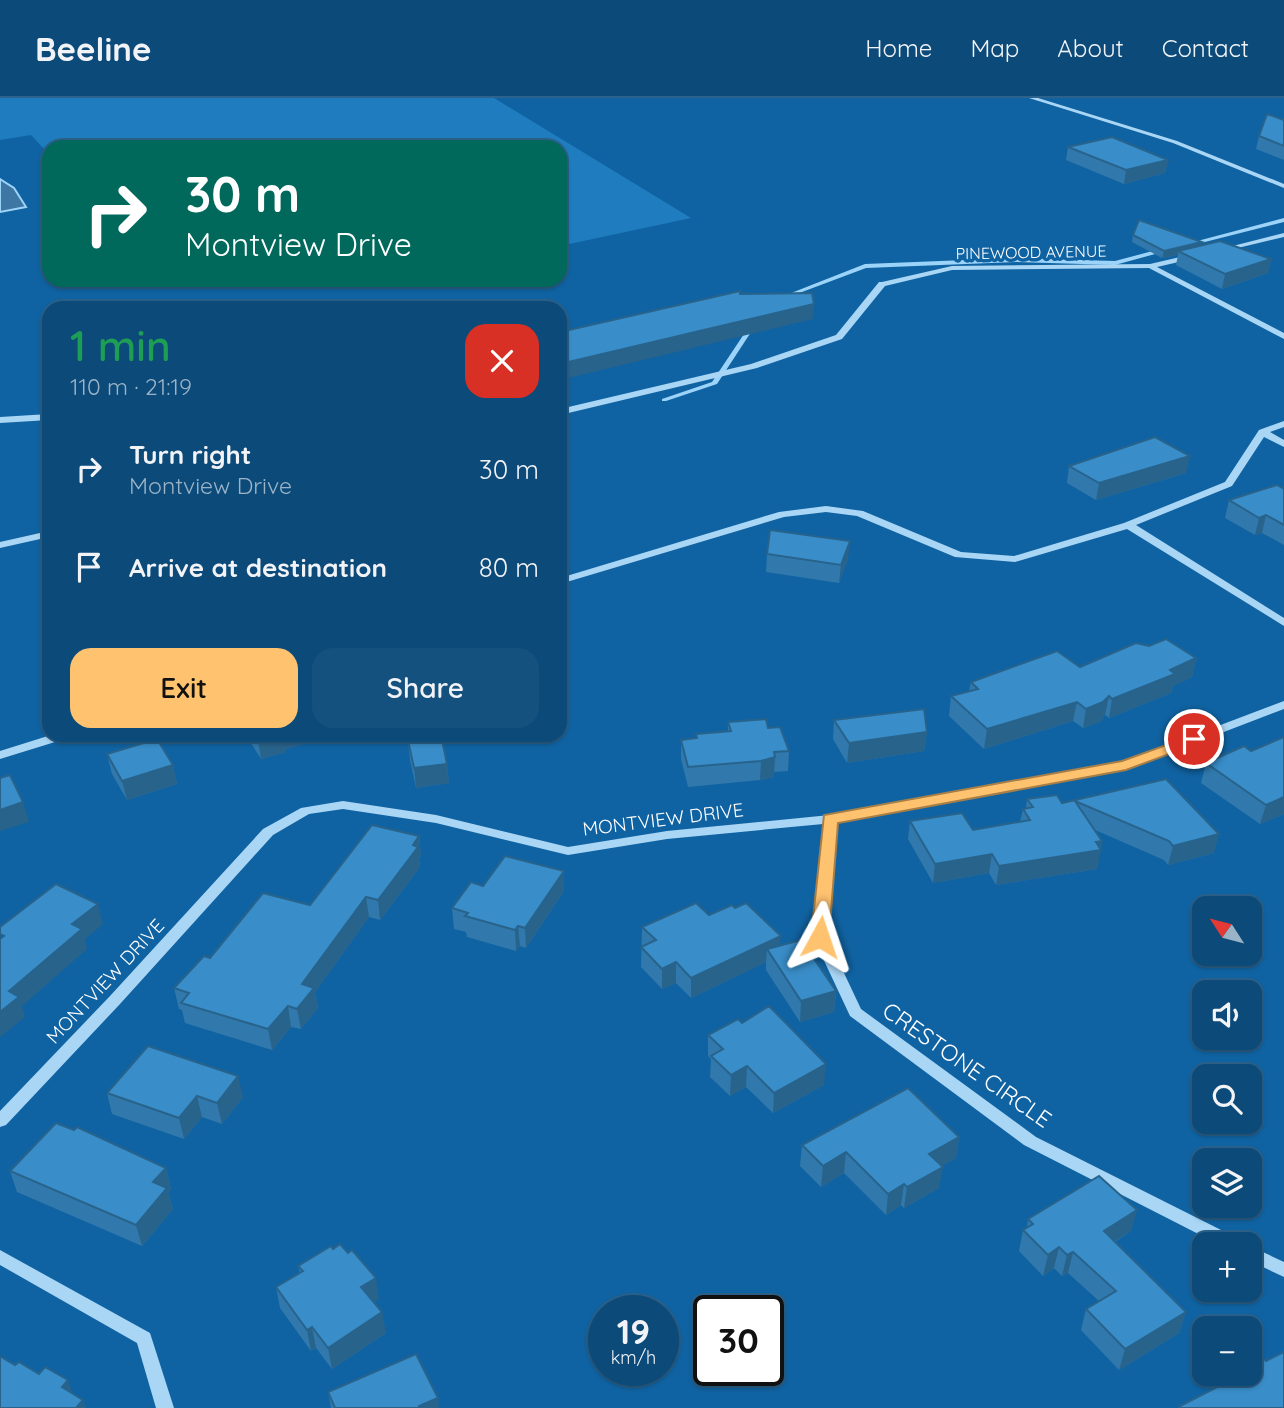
<!DOCTYPE html>
<meta charset="utf-8">
<style>
body{margin:0;font-family:Quicksand,sans-serif;background:#15517f;color:#f1f3f6;height:100vh;display:flex;flex-direction:column;font-size:26px;white-space:nowrap}
*{box-sizing:border-box;margin:0}
p{font-size:23px;color:#9ab3c7}
.icon{flex:none;width:38px;height:38px;fill:none;stroke:currentColor;stroke-width:2;stroke-linecap:round;stroke-linejoin:round}
.map{position:relative;flex:1;overflow:hidden}
.drawer{position:absolute;left:42px;top:203px;width:525px;height:441px;display:flex;flex-direction:column;background:#0c4a7a;border-radius:21px;box-shadow:0 2px 5px #0004,0 0 0 2px #2c628b}
.drawer>*{flex:none}
.top-card{position:absolute;left:42px;top:42px;width:525px;height:147px;border-radius:21px;box-shadow:0 2px 5px #0004,0 0 0 2px #2c628b;background:#00695c;color:#fff;overflow:hidden}
.needle{width:46px;rotate:306deg}
.buttons{position:absolute;left:1192px;top:798px;display:grid;gap:14px}
.buttons a{display:grid;place-items:center;width:70px;height:70px;border-radius:14px;background:#0c4a7a;box-shadow:0 2px 5px #0004,0 0 0 2px #2c628b;font-size:35px}
.speed{position:absolute;left:588px;top:1197px;display:flex;gap:14px;font-size:35px;font-weight:700;text-align:center}
.speed>*{display:grid;place-content:center;width:91px;height:91px;border-radius:50%;background:#0c4a7a;box-shadow:0 2px 5px #0004,0 0 0 2px #2c628b;line-height:1}
.speed small{font-size:18px;font-weight:400}
.speed .limit{border:4px solid #111;border-radius:10px;background:#fff;color:#111}
.pin{position:absolute;display:grid;place-items:center;width:60px;height:60px;color:#fff;margin:-30px;border:4px solid #fff;border-radius:50%;box-shadow:0 2px 7px #0007}
.me{position:absolute;width:77px;margin:-38px;rotate:5deg;stroke-linejoin:round;filter:drop-shadow(0 0 5px #0008)}
.turn{display:flex;align-items:center;gap:24px;height:147px;padding:0 28px;font-size:32px}
.turn .icon{width:91px;height:91px;stroke-width:2.5}
.turn b{display:block;font-size:49px;line-height:60px}
.round{display:grid;place-items:center;flex:none;width:74px;height:74px;border-radius:21px;background:#15517f}
.headline{display:flex;align-items:center;justify-content:space-between;height:119px;padding:0 28px}
h1{font-size:42px;font-weight:600;line-height:52px;color:#1e9e55}
.action{display:flex;gap:14px;margin-top:auto;padding:14px 28px}
.action a{flex:1;height:80px;border-radius:21px;background:#ffc26f;color:#111;font-size:28px;font-weight:600;line-height:80px;text-align:center}
.action a+a{background:#15517f;color:#f1f3f6}
ul{padding:0;list-style:none}
li{display:flex;align-items:center;gap:21px;height:98px;padding:0 28px}
li div{flex:1}
li b{display:block;font-size:26px}
li em{font-style:normal}
header{display:flex;align-items:center;gap:42px;box-sizing:border-box;height:98px;padding:0 35px;background:#0c4a7a;border-bottom:2px solid #2c628b}
header strong{font-size:33px}
nav{display:flex;gap:38px;margin-inline-start:auto;font-size:24px}
.map>svg:first-child{display:block}
.green{fill:#1f7dbf}
.water{fill:#3e77a4;stroke:#9cd3f9;stroke-width:2}
.lines{fill:none;stroke-linecap:round;stroke-linejoin:round}
.stream{fill:#9cd3f9;fill-rule:evenodd}
.minor{fill:#aad6f6;fill-rule:evenodd}
.wall{fill:#3179ac}
.shaded-wall{fill:#28638c}
.building{fill:#398dc8;stroke:#28638c;stroke-width:2}
.route{fill:#ffc26f;stroke:#a67e48;stroke-width:2}
.labels{text-anchor:middle;stroke-width:7;stroke-linejoin:round;paint-order:stroke}
.far-street-label{font-size:16px;fill:#fff;stroke:#1063a2}
.street-label{font-size:19px;fill:#fff;stroke:#1063a2}
.near-street-label{font-size:23px;fill:#fff;stroke:#1063a2}
</style>
<header>
<strong>Beeline</strong>
<nav><a>Home</a><a>Map</a><a>About</a><a>Contact</a></nav>
</header>
<div class="map">
<svg width="1284" height="1310" viewBox="0 0 1284 1310">
<rect width="100%" height="100%" fill="#1063a2"/>
<polygon class="green" points="0,0 494,0 691,120 560,148 560,49 49,49 49,56 31,37 0,42"/>
<polygon class="water" points="0,81 14,90 26,109 0,114"/>
<g class="lines">
<g class="stream">
<polygon points="1284,120 1284,124 1189,148 1186,146"/>
<polygon points="1164,150 1166,151 1166,153 1115,167 1016,164 866,170 786,200 781,199 865,166 1016,160 1115,163"/>
<polygon points="750,227 755,228 717,286 666,303 662,303 662,301 712,284"/>
</g>
<g class="minor">
<polygon points="1029,0 1038,0 1177,43 1284,86 1284,90 1173,45"/>
<polygon points="1284,135 1284,139 1221,154 1217,152"/>
<polygon points="1193,156 1196,156 1196,160 1157,169 1284,235 1284,241 1149,170 952,172 885,188 842,241 757,270 560,317 560,311 751,266 836,237 879,184 882,184 952,168 1150,166"/>
<polygon points="49,316 49,322 0,325 0,319"/>
<polygon points="1284,323 1284,329 1270,334 1284,342 1284,349 1264,339 1232,388 1136,427 1284,520 1284,528 1127,431 1015,464 955,459 857,418 826,414 784,419 560,486 560,480 779,414 826,408 863,413 961,454 1014,458 1124,425 1225,384 1259,332"/>
<polygon points="49,433 49,439 0,450 0,444"/>
<polygon points="1284,603 1284,611 1130,670 836,724 827,839 861,911 1036,1039 1239,1141 1241,1146 1218,1146 1024,1047 850,918 813,839 823,726 667,741 568,757 436,725 343,711 309,716 273,737 120,906 6,1027 0,1029 0,1013 110,898 263,731 301,710 343,703 436,717 568,749 667,733 830,717 1123,664"/>
<polygon points="51,637 70,637 68,640 0,661 0,653"/>
<polygon points="1250,1148 1284,1164 1284,1179 1250,1163"/>
<polygon points="0,1152 150,1235 174,1310 156,1310 137,1245 0,1167"/>
</g>
</g>
<g class="wall">
<polygon points="1284,22 1284,62 1256,51 1259,38"/>
<polygon points="1068,49 1168,62 1165,75 1124,86 1066,62"/>
<polygon points="1133,137 1202,147 1271,161 1268,175 1222,191 1176,167 1178,157 1162,160 1132,144"/>
<polygon points="1069,368 1186,375 1096,402 1067,385"/>
<polygon points="1284,391 1284,447 1262,435 1255,437 1225,420 1229,402"/>
<polygon points="767,456 848,461 839,485 766,474"/>
<polygon points="1196,560 1192,579 1173,588 1171,595 1109,620 1105,617 1100,624 1083,630 1073,623 984,651 949,618 951,598 969,593 971,584 1080,569"/>
<polygon points="834,622 927,634 924,653 847,665 833,641"/>
<polygon points="728,624 768,630 789,653 788,673 774,674 774,679 760,682 688,689 681,661 681,642 696,640 728,633"/>
<polygon points="246,637 306,637 307,645 286,651 286,654 261,661"/>
<polygon points="408,642 447,666 449,685 416,690 410,662"/>
<polygon points="107,656 173,667 177,686 127,702 112,676"/>
<polygon points="1206,665 1284,716 1260,726 1201,685"/>
<polygon points="1166,681 1214,755 1168,767 1164,762 1095,732 1102,743 1097,771 996,787 989,775 933,785 908,741 910,723 973,732 1020,724 1023,711 1026,710 1027,701 1062,705"/>
<polygon points="419,738 421,758 419,760 420,769 380,822 369,819 315,894 318,910 301,931 291,929 272,952 185,925 182,912 179,911 174,890 210,860 310,807"/>
<polygon points="483,788 564,793 526,850 520,848 516,853 467,839 466,834 454,831 452,810"/>
<polygon points="709,817 780,848 836,893 834,914 800,924 766,872 766,864 691,900 676,885 662,891 641,869 642,829"/>
<polygon points="742,925 824,987 773,1015 746,989 730,998 710,979 711,961 708,958 708,937"/>
<polygon points="107,995 243,999 222,1026 202,1019 184,1041 112,1016"/>
<polygon points="959,1039 956,1060 941,1068 939,1090 904,1110 901,1107 886,1117 844,1075 821,1089 800,1068 802,1047"/>
<polygon points="166,1070 171,1091 168,1094 173,1111 142,1148 17,1094 10,1073"/>
<polygon points="1028,1121 1131,1133 1115,1144 1186,1214 1179,1235 1119,1272 1081,1232 1086,1211 1099,1203 1068,1175 1062,1178 1054,1170 1043,1178 1019,1153 1023,1132 1027,1130"/>
<polygon points="333,1151 379,1201 374,1204 386,1235 332,1271 316,1250 311,1253 280,1210 276,1189 300,1175 298,1168"/>
<polygon points="1231,1276 1250,1276 1284,1310 1179,1310 1180,1308 1229,1283"/>
<polygon points="328,1294 439,1310 331,1310"/>
</g>
<g class="shaded-wall">
<polygon points="1168,62 1165,75 1124,86 1126,72"/>
<polygon points="1202,144 1201,152 1178,153 1178,157 1162,160 1164,153"/>
<polygon points="1271,161 1268,175 1222,191 1225,176"/>
<polygon points="814,206 813,221 560,282 560,266"/>
<polygon points="1190,358 1186,375 1096,402 1099,385"/>
<polygon points="1266,417 1262,435 1255,437 1259,420"/>
<polygon points="850,443 848,461 839,485 841,467"/>
<polygon points="1196,560 1192,579 1173,588 1171,595 1109,620 1112,601"/>
<polygon points="1109,598 1105,617 1100,624 1083,630 1086,611"/>
<polygon points="1077,604 1073,623 984,651 987,631"/>
<polygon points="927,634 924,653 847,665 849,645"/>
<polygon points="275,637 306,637 307,645 286,651 286,654 261,661 258,642"/>
<polygon points="775,659 774,679 760,682 761,663"/>
<polygon points="447,666 449,685 416,690 414,670"/>
<polygon points="173,667 177,686 127,702 122,683"/>
<polygon points="1284,698 1284,716 1260,726 1266,707"/>
<polygon points="23,704 29,724 0,733 0,712"/>
<polygon points="1219,736 1214,755 1168,767 1173,748"/>
<polygon points="419,738 421,758 419,760 420,769 380,822 378,802"/>
<polygon points="1102,743 1100,752 1101,752 1097,771 996,787 999,768"/>
<polygon points="992,756 989,775 933,785 935,766"/>
<polygon points="564,773 564,793 526,850 525,830"/>
<polygon points="366,799 369,819 315,894 318,910 301,931 297,911 302,886"/>
<polygon points="98,806 103,826 85,841 87,851 22,908 25,919 0,939 0,914 9,893 72,826"/>
<polygon points="518,828 520,848 516,853 515,832"/>
<polygon points="781,838 779,858 767,851 766,864 691,900 691,880"/>
<polygon points="676,864 676,885 662,891 662,871"/>
<polygon points="836,893 834,914 800,924 801,903"/>
<polygon points="288,908 291,929 272,952 268,931"/>
<polygon points="826,966 824,987 773,1015 774,995"/>
<polygon points="747,968 746,989 730,998 731,977"/>
<polygon points="238,978 243,999 222,1026 217,1005"/>
<polygon points="197,998 202,1019 184,1041 179,1020"/>
<polygon points="959,1039 956,1060 926,1077 929,1056"/>
<polygon points="846,1054 844,1075 821,1089 823,1068"/>
<polygon points="943,1069 939,1090 904,1110 907,1089"/>
<polygon points="166,1070 171,1091 168,1094 173,1111 142,1148 136,1127 153,1084"/>
<polygon points="904,1086 901,1107 886,1117 888,1096"/>
<polygon points="1137,1112 1131,1133 1098,1154 1104,1133"/>
<polygon points="1059,1149 1054,1170 1043,1178 1048,1157"/>
<polygon points="1073,1154 1068,1175 1062,1178 1067,1157"/>
<polygon points="376,1180 379,1201 364,1210 361,1189"/>
<polygon points="382,1214 386,1235 332,1271 328,1250"/>
<polygon points="1186,1214 1179,1235 1119,1272 1125,1251"/>
<polygon points="312,1229 316,1250 311,1253 307,1232"/>
<polygon points="68,1282 77,1309 62,1289"/>
<polygon points="438,1300 439,1310 419,1310 419,1308"/>
<polygon points="83,1302 86,1310 76,1310"/>
</g>
<g class="building">
<polygon points="1267,16 1284,22 1284,48 1259,38"/>
<polygon points="1112,39 1168,62 1126,72 1068,49"/>
<polygon points="1139,122 1202,144 1164,153 1133,137"/>
<polygon points="1220,143 1271,161 1225,176 1178,153"/>
<polygon points="740,193 740,196 812,195 814,206 560,266 560,234"/>
<polygon points="1155,339 1190,358 1099,385 1069,368"/>
<polygon points="1277,387 1284,391 1284,427 1266,417 1259,420 1229,402"/>
<polygon points="770,432 850,443 841,467 767,456"/>
<polygon points="1166,541 1196,560 1170,572 1175,576 1112,601 1109,598 1103,604 1086,611 1077,604 987,631 951,598 978,591 971,584 1057,553 1080,569 1136,545 1149,548"/>
<polygon points="924,611 927,634 849,645 834,622"/>
<polygon points="766,621 768,630 780,629 789,653 774,654 775,659 761,663 688,669 681,642 697,640 696,636 731,633 728,624"/>
<polygon points="255,637 275,637 258,642"/>
<polygon points="441,637 447,666 414,670 408,642"/>
<polygon points="1284,639 1284,699 1266,707 1206,665 1244,648 1251,653"/>
<polygon points="157,641 173,667 122,683 107,656"/>
<polygon points="10,677 23,704 0,712 0,680"/>
<polygon points="1166,681 1219,736 1173,748 1169,743 1075,703 1102,743 1096,744 1101,752 999,768 992,756 935,766 910,723 962,715 973,732 1030,722 1023,711 1033,709 1027,701 1057,697 1062,705"/>
<polygon points="372,727 419,738 413,747 418,749 378,802 366,799 302,886 314,890 297,911 288,908 268,931 181,905 189,895 174,890 204,858 210,860 263,795 310,807"/>
<polygon points="505,758 564,773 525,830 518,828 515,832 465,818 468,815 452,810 471,784 483,788"/>
<polygon points="56,786 98,806 72,826 82,831 9,893 19,899 0,914 0,841 4,838 0,836 0,829"/>
<polygon points="696,805 709,817 732,807 735,810 746,805 781,838 691,880 676,864 662,871 641,849 656,842 642,829"/>
<polygon points="801,842 836,893 801,903 767,851"/>
<polygon points="769,908 826,966 774,995 747,968 731,977 711,958 723,951 708,937 738,921 742,925"/>
<polygon points="148,948 238,978 217,1005 197,998 179,1020 107,995"/>
<polygon points="908,990 959,1039 929,1056 943,1069 907,1089 904,1086 888,1096 846,1054 823,1068 802,1047"/>
<polygon points="56,1025 74,1032 77,1029 166,1070 153,1084 167,1090 136,1127 10,1073"/>
<polygon points="1099,1078 1137,1112 1104,1133 1186,1214 1125,1251 1086,1211 1116,1193 1073,1154 1067,1157 1059,1149 1048,1157 1023,1132 1033,1126 1028,1121"/>
<polygon points="340,1146 348,1155 352,1152 376,1180 361,1189 382,1214 328,1250 312,1229 307,1232 276,1189 303,1173 298,1168 331,1148 333,1151"/>
<polygon points="1284,1254 1284,1310 1181,1310 1180,1308 1241,1277 1240,1276 1250,1276 1250,1260 1259,1256 1266,1263"/>
<polygon points="416,1256 438,1300 419,1308 420,1310 335,1310 328,1294"/>
<polygon points="0,1258 15,1267 19,1264 39,1276 45,1269 68,1282 62,1289 83,1302 76,1310 0,1310"/>
</g>
<polygon class="route" points="1194,637 1202,641 1199,645 1126,672 838,725 829,839 827,844 814,844 811,839 824,717 1122,663"/>
<g class="labels">
<g class="far-street-label">
<text transform="translate(1031 154) rotate(-1)" y="6">PINEWOOD AVENUE</text>
</g>
<g class="street-label">
<text transform="translate(663 721) rotate(-7)" y="7">MONTVIEW DRIVE</text>
<text transform="translate(105 883) rotate(-47)" y="7">MONTVIEW DRIVE</text>
</g>
<g class="near-street-label">
<text transform="translate(967 967) rotate(35)" y="8">CRESTONE CIRCLE</text>
</g>
</g>
</svg>
<div class="buttons">
<a><svg class="needle" viewBox="-14 -14 28 28"><path d="M0-13l5 13h-10z" fill="#e53935"/><path d="M0 13l5-13h-10z" fill="#9ab3c7"/></svg></a>
<a><svg class="icon" aria-label="sound" viewBox="0 0 24 24"><path d="M4 9h4l5-4v14l-5-4H4zM17 9q2 3 0 6"/></svg></a>
<a><svg class="icon" aria-label="search" viewBox="0 0 24 24"><circle cx="10" cy="10" r="6"/><path d="M15 15l6 6"/></svg></a>
<a><svg class="icon" aria-label="layers" viewBox="0 0 24 24"><path d="M12 4l9 5-9 5-9-5zM3 14l9 5 9-5"/></svg></a>
<a>+</a>
<a>−</a>
</div>
<div class="speed"><div>19<small>km/h</small></div><div class="limit">30</div></div>
<div class="pin" style="left:1194px;top:641px;background:#d93025"><svg class="icon" aria-label="arrive" viewBox="0 0 24 24"><path d="M6 21V4h12l-3 4 3 4H6"/></svg></div>
<svg class="me" style="left:820px;top:839px" viewBox="-20 -20 40 40"><path d="M0-17L14 15 0 8-14 15z" fill="#ffc26f" stroke="#fff" stroke-width="4"/></svg>
<div class="top-card">
<div class="turn"><svg class="icon" aria-label="right" viewBox="0 0 24 24"><path d="M7 20v-9h11M14 6l5 5-5 5"/></svg><div><b>30 m</b>Montview Drive</div></div>
</div>
<section class="drawer">
<div class="headline"><div><h1>1 min</h1><p>110 m · 21:19</p></div><a class="round" style="background:#d93025;color:#fff"><svg class="icon" aria-label="close" viewBox="0 0 24 24"><path d="M6 6l12 12M18 6L6 18"/></svg></a></div>
<ul>
<li><svg class="icon" aria-label="right" viewBox="0 0 24 24"><path d="M7 20v-9h11M14 6l5 5-5 5"/></svg><div><b>Turn right</b><p>Montview Drive</p></div><em>30 m</em></li>
<li><svg class="icon" aria-label="arrive" viewBox="0 0 24 24"><path d="M6 21V4h12l-3 4 3 4H6"/></svg><div><b>Arrive at destination</b></div><em>80 m</em></li>
</ul>
<div class="action"><a>Exit</a><a>Share</a></div>
</section>
</div>
